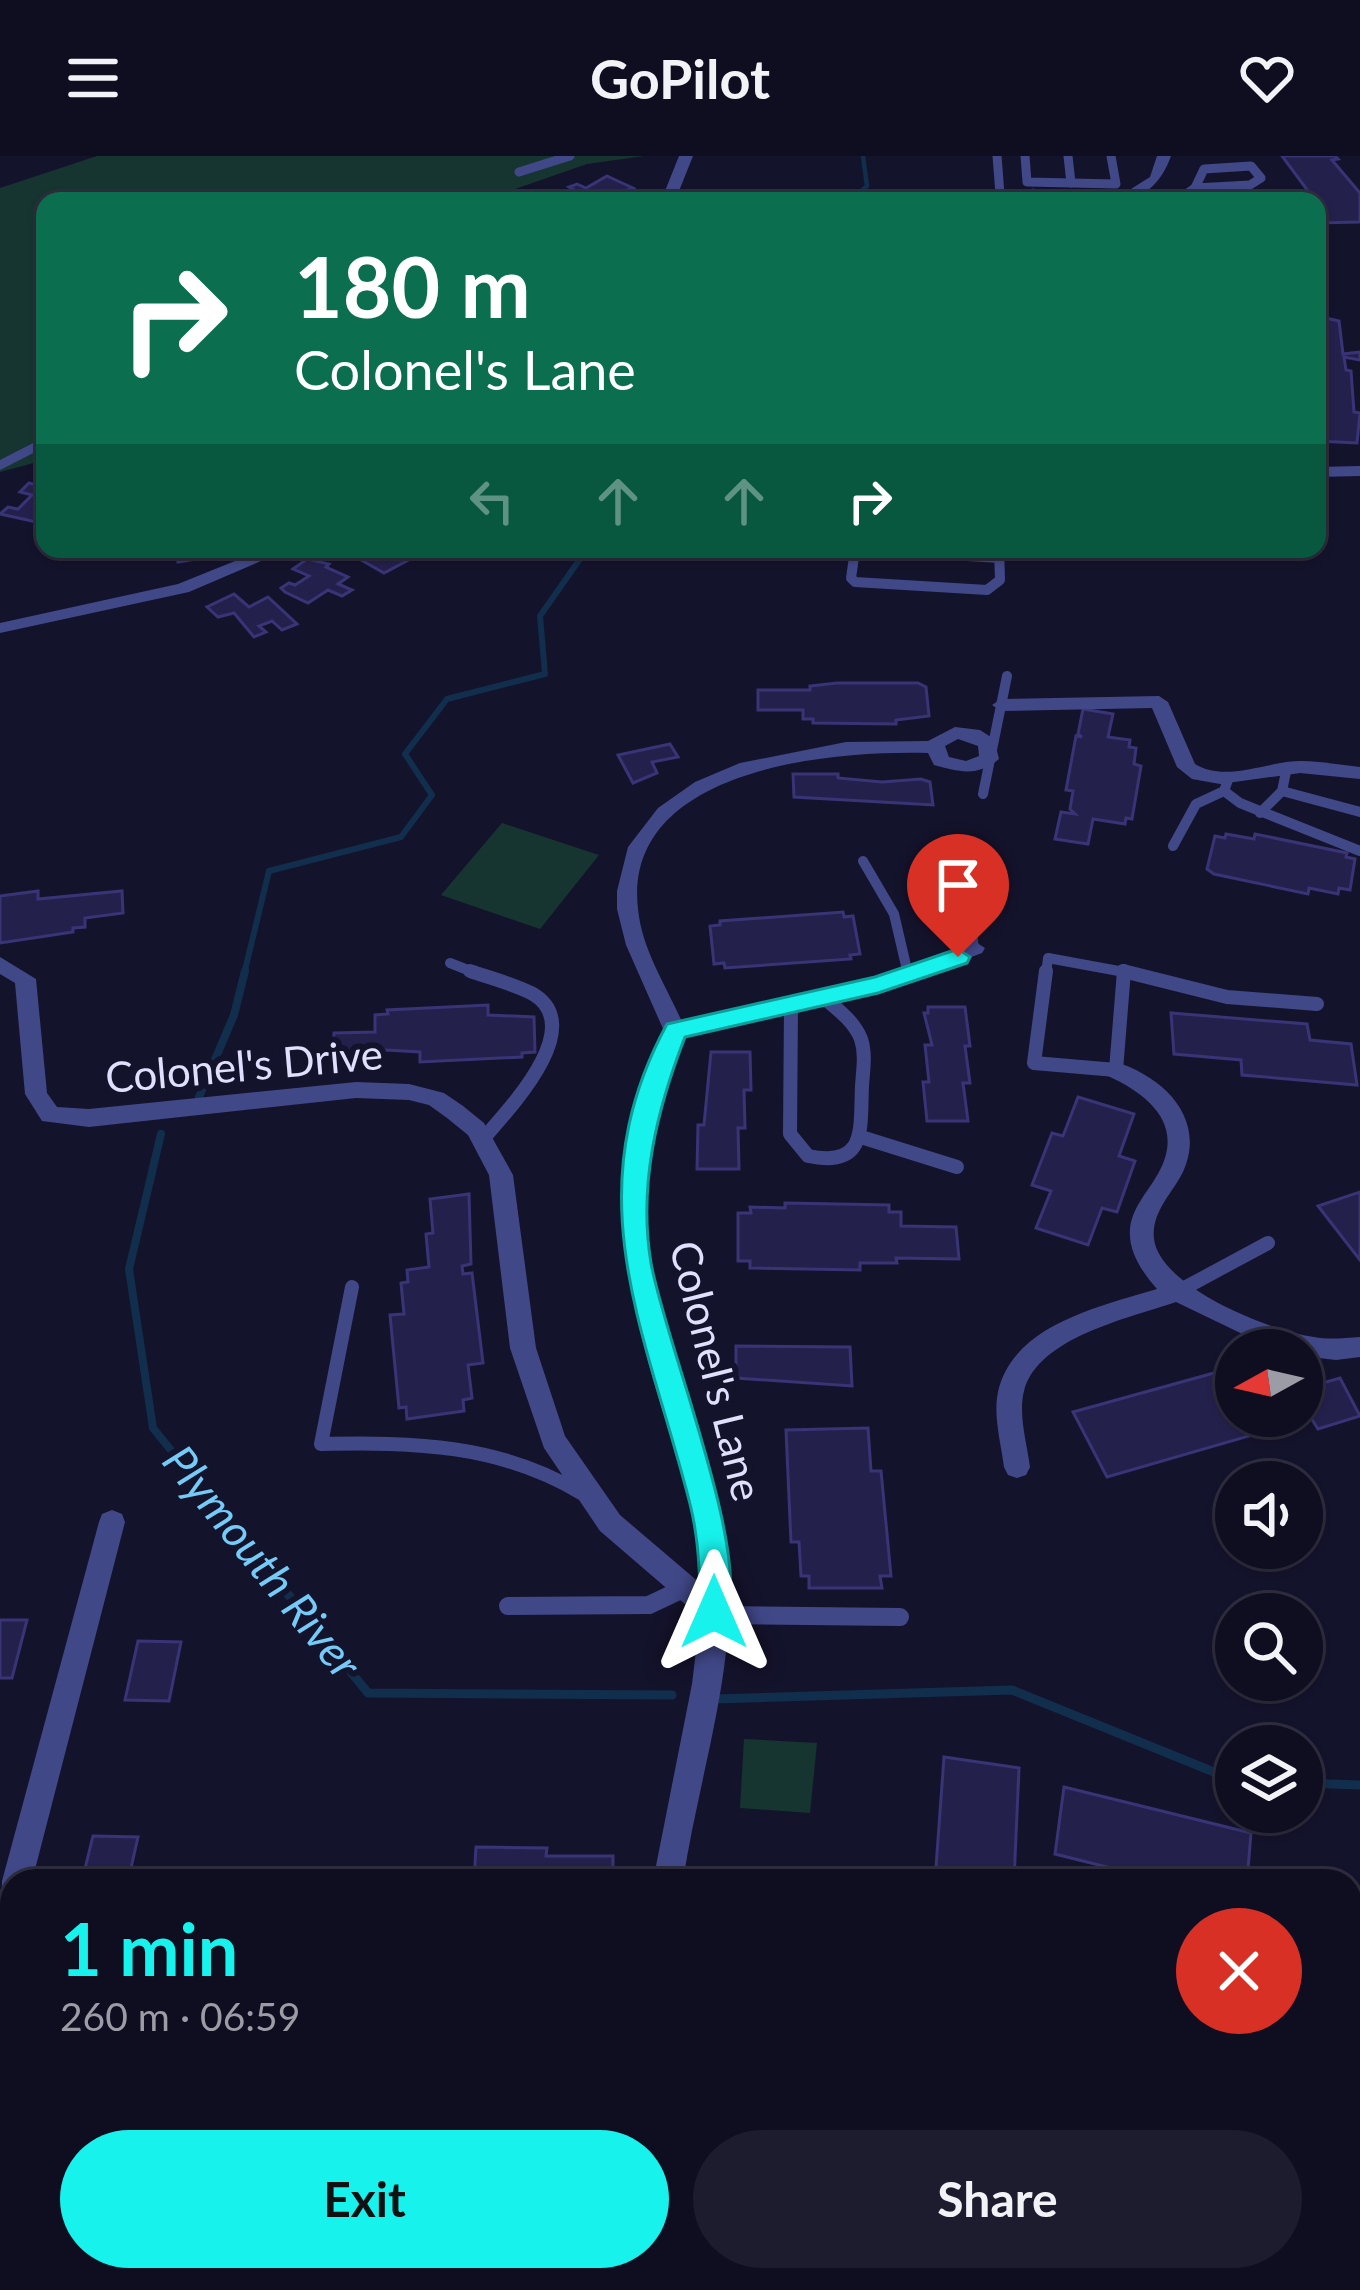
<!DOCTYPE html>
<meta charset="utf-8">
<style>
body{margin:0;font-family:Lato,sans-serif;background:#1d1c2e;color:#f1f3f6;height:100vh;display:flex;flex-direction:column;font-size:45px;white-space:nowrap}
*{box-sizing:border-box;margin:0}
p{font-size:39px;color:#9b9ca5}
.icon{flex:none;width:66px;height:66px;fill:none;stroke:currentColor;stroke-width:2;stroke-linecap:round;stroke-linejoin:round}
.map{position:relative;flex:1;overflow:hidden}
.panel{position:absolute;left:0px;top:1713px;width:1362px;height:423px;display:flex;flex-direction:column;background:#0f0e21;border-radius:36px 36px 0 0;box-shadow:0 3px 9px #0004,0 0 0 3px #2f2e3f}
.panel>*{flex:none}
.guide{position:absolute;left:36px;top:36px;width:1290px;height:366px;border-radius:24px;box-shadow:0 3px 9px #0004,0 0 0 3px #2f2e3f;background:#0b6e4f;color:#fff;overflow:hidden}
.needle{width:78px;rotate:262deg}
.tools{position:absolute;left:1215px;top:1173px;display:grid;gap:24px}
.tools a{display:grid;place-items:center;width:108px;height:108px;border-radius:50%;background:#0f0e21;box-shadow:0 3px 9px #0004,0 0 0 3px #2f2e3f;font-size:60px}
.pin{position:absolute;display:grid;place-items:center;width:102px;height:102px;color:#fff;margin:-123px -51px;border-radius:50% 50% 50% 0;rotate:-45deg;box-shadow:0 0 12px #0007}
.pin .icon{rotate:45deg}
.me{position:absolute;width:132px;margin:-66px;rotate:0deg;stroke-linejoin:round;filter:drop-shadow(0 0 9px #0008)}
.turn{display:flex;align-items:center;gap:42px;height:252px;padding:0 60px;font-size:54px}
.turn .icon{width:156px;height:156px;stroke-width:2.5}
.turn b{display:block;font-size:84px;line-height:102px}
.lanes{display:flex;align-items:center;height:114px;padding:0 60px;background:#0003;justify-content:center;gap:60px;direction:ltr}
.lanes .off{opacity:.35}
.round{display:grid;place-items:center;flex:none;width:126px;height:126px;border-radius:63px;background:#1d1c2e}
.headline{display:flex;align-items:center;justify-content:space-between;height:204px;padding:0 60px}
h1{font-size:72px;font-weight:700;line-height:90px;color:#17f2ec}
.button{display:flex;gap:24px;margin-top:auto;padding:24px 60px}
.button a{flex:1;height:138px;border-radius:72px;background:#17f2ec;color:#111;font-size:48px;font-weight:700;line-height:138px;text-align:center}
.button a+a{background:#1d1c2e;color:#f1f3f6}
header{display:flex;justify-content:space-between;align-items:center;height:156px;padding:0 60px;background:#0f0e21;font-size:54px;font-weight:700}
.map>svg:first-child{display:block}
.green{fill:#173530}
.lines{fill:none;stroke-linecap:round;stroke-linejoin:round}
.stream-far3{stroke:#112e4c;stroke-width:4.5}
.stream-far2{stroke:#112e4c;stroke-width:6}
.stream-far1{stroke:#112e4c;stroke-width:8}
.stream{stroke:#112e4c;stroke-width:9}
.building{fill:#24204c;stroke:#383476;stroke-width:3}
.service-far3{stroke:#414888;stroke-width:9}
.service-far2{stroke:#414888;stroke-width:10}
.service-far1{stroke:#414888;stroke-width:14}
.service{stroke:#414888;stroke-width:18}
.minor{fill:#414888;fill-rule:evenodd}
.route{fill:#17f2ec;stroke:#0f9d99;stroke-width:3}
.labels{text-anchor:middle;stroke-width:12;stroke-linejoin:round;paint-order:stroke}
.street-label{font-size:42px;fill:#e0e0fd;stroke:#14132c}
.water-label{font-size:45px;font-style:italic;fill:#74cbf7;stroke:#14132c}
</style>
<header><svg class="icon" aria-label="menu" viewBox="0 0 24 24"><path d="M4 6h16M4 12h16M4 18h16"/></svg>GoPilot<svg class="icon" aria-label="heart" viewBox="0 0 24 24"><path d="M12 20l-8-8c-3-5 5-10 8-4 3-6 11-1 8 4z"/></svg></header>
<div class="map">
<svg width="1360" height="2134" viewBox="0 0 1360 2134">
<rect width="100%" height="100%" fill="#14132c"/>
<g class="green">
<polygon points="97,0 644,0 587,8 481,45 45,45 45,304 0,316 0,32"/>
<polygon points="502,667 599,699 540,773 441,739"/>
<polygon points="744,1583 817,1587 810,1657 740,1652"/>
</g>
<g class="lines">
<polyline class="stream-far3" points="850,45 867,30 863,0"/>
<polyline class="stream-far2" points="244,818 269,715 401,681 432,639 405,598 447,543 545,518 540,460 587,393"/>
<g class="stream-far1">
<polyline points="199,941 234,859 245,815"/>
<polyline points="161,978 129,1113 153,1272 255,1398"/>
</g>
<g class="stream">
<polyline points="253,1395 368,1537 672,1539"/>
<polyline points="716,1543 1012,1534 1236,1625"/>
<polyline points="1302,1627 1360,1629"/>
</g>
</g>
<g class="building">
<polygon points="1282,0 1335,0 1338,3 1332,4 1360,37 1360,66 1317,67 1317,45 1291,45 1314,43"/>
<polygon points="607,20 633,32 611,40 616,45 594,45 569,31 577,28 586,32"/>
<polygon points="1317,160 1339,165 1343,198 1360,196 1360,204 1344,201 1346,214 1351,215 1354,256 1360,257 1357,287 1317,285"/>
<polygon points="29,327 45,331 45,368 0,358 8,351 18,353 32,339 20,336"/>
<polygon points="175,393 218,393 220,399 178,406"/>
<polygon points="342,393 408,393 418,399 384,417"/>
<polygon points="307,403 329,408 326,411 348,421 338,428 352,434 342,440 328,434 308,447 285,436 281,432 289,427 295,429 309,420 293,413"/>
<polygon points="234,438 249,451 268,441 297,468 282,474 272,465 259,470 266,476 254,481 234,457 218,461 207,451"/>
<polygon points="837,527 918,527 926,531 929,560 896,564 896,568 813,567 813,563 803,563 803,554 758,554 758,534 810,534 810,530"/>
<polygon points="1083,553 1113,558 1108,581 1130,584 1129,591 1136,592 1134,608 1141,610 1132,663 1126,662 1125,668 1093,663 1088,688 1055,683 1061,656 1075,658 1070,653 1073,635 1066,634 1076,580 1082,581 1078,578"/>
<polygon points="670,588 678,601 652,606 657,617 633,627 618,599"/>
<polygon points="793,618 838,618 838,622 882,626 921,623 930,626 933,649 794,641"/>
<polygon points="1226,678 1254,683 1255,678 1347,697 1346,701 1355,703 1350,734 1339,732 1338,738 1309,732 1308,738 1214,718 1207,713 1215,680 1225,682"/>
<polygon points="38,735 38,743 122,735 123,757 85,762 85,771 73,772 73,776 0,787 0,740"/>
<polygon points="843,756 844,761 853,760 860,798 850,799 851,803 725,812 724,807 714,808 710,770 720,769 720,765"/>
<polygon points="488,849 488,859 534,861 535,896 522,897 522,901 420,906 420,896 386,894 377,895 376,903 332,905 334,877 375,876 375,859 388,858 387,854"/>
<polygon points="928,851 965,851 970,890 965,890 970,927 963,927 968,965 927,965 923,926 929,926 925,889 932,889 924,857 928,857"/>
<polygon points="1171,857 1307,868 1310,884 1351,888 1357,929 1242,919 1241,904 1174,898"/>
<polygon points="711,896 750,896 751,934 744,934 745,972 738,972 739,1013 697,1013 698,969 704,969"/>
<polygon points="1078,941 1134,958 1119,1000 1135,1005 1117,1056 1102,1052 1088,1089 1036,1072 1051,1035 1032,1029 1052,977 1063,980"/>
<polygon points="1360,1036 1360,1104 1318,1050"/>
<polygon points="469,1038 471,1108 462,1110 463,1118 472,1117 483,1207 468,1209 472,1242 463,1244 464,1255 407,1263 406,1251 399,1252 390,1159 404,1158 401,1127 408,1126 407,1114 429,1111 426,1078 433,1077 430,1043"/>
<polygon points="785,1047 889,1049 889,1056 901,1056 901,1070 956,1071 959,1103 896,1102 897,1107 860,1107 860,1114 750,1112 750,1105 738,1105 738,1057 751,1057 750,1051 785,1052"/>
<polygon points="736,1190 850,1191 852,1230 736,1222"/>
<polygon points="1232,1212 1236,1260 1302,1260 1302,1233 1340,1222 1360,1260 1318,1273 1311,1262 1107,1321 1073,1256"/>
<polygon points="868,1272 871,1315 881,1315 891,1420 880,1420 882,1432 809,1432 809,1420 801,1420 799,1386 791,1386 786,1274"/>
<polygon points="0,1464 27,1464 12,1522 0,1522"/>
<polygon points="138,1485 181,1486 169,1545 125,1544"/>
<polygon points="944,1601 1019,1612 1014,1725 935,1725"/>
<polygon points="1064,1631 1251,1677 1247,1725 1163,1725 1055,1698"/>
<polygon points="93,1680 138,1681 128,1725 82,1725"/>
<polygon points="476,1691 547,1692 546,1700 613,1700 613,1725 474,1725"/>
<polygon points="12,2010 12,2111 0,2111 0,2036 5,2037"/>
<polygon points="121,2124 174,2124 172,2134 119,2134"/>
<polygon points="482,2124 594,2124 593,2134 481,2134"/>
<polygon points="760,2124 851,2124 851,2131 761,2131"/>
<polygon points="1002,2124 1078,2124 1077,2134 1002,2134"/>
<rect x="1136" y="2124" width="82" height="10"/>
</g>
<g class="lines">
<g class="service-far3">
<polyline points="997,0 1000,38 1011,45"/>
<polyline points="1025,0 1027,26 1116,28 1111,0"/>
<polyline points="1068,0 1071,27"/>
<polygon points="1251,10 1261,22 1250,29 1195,32 1204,13"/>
<polyline points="519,16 570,0"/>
<polyline points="1033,37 1035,45"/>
<polyline points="1176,45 1195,32"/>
<polyline points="45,158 45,163"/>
<polyline points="0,309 45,286"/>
</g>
<g class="service-far2">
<polyline points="853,393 1000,402"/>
<polyline points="855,394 851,422 855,426 987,434 1000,424 999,393"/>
<polyline points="1229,621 1224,635 1240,647 1360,695"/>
<polyline points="1282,635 1360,656"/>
<polyline points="983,638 1007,520"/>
<polyline points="1260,657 1282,635 1287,611"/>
<polyline points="1173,690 1196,648 1224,635"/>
<polyline points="863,705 894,758 908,818"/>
<polyline points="964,721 974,792"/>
<polyline points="450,807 478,818"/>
<polyline points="1046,818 1048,802 1135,818"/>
</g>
<g class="service-far1">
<path d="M470,815c20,7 44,13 63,23 56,33 -26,117 -50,145"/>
<polyline points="907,815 908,819"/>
<polyline points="1046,815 1034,907 1116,914 1124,815"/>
<polyline points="1123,815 1227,841 1317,848"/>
<path d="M791,849l-1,129 18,22c59,12 52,-26 54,-70 1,-16 4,-32 -1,-47 -7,-18 -24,-30 -38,-42"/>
<polyline points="861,981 957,1011"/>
<path d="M352,1131l-31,157c93,-2 178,0 260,49"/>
<polyline points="1177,1136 1268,1087"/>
</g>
<g class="service">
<polyline points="508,1450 649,1449 685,1432"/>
<polyline points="714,1459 900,1461"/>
<polyline points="965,2124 965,2134"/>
<polyline points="216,2134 218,2124"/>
<polyline points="387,2134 388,2124"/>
</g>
<g class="minor">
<polygon points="679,0 693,0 675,45 661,45"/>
<path d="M1157,0h14c-10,28 -28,45 -59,45l38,-24z"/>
<polygon points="1360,310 1360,320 1317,321 1317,311"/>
<polygon points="265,393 289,393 189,436 0,477 0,467 178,428"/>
<path d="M1159,540l9,6 27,62c30,19 73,-3 106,-3 19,0 40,4 59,6v12l-60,-6 -80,11 -28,-5 -15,-12 -25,-59 -151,3 -9,-6 9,-6z"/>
<path d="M955,571l25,3 14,9 5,20c-22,18 -39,13 -65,6l-6,-12c-96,-3 -306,15 -290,156 4,41 28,76 44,113l193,-45 99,-36 11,7 -3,5 -103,39 -195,45c-9,25 -23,50 -29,76 -23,99 3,201 33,295 15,49 35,97 40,149 10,109 -29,218 -45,324h-30l39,-197 8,-67 -100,-86 -56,-83 -34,-100 -21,-173 -21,-40 -21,-17 -18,-13 -20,-5 -53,-2 -267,29 -47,-6 -17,-27 -10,-111 -15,-9v-17l36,22 11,114 10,14 32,2 267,-27 53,2 35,9 19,13 21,17 29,52 23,173 29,88 55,79 81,69c0,-60 -20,-113 -37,-169 -31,-96 -55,-198 -33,-298 7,-30 23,-57 33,-86l-38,-86 -9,-36v-18l11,-44 30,-39 37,-26 45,-19 106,-21 82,-1zM958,583l20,7 1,10 -13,5 -17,-4 -4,-11z"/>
<path d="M1116,906c48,15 91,57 67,110 -11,22 -32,40 -29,67 6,48 116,92 160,98 15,3 30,1 46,0v20l-24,3 -34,-4v-6h-21l-24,-9 -81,-39c-46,16 -138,35 -152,89 -6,24 3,52 6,76l-4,8 -9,3 -9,-3 -4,-8c-3,-24 -11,-51 -6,-75 15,-68 104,-86 159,-103 -14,-16 -29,-37 -27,-60 2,-23 20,-39 30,-59 24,-47 -13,-76 -52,-94l-3,-6z"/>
<polygon points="112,1354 122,1358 125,1366 32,1725 12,1725 12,1797 0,1804 2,1725 99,1366 102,1358"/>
<polygon points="673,2124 707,2124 709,2134 675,2134"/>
</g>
</g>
<path class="route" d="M958,793l12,8 -3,6 -89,30 -193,44c-28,72 -47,148 -34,226 14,80 103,295 74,359l-11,4 -12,-4c-7,-18 -1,-36 -3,-54 -1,-21 -4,-44 -9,-64 -43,-171 -117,-307 -23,-480l208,-47z"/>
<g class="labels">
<g class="street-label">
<text transform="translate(244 910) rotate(-5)" y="15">Colonel's Drive</text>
<text transform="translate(716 1215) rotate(76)" y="15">Colonel's Lane</text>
</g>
<g class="water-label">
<text transform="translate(262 1406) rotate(51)" y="16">Plymouth River</text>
</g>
</g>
</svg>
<div class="tools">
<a><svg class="needle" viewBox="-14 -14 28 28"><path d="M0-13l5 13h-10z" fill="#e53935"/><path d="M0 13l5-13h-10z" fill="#9b9ca5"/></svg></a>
<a><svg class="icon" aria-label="sound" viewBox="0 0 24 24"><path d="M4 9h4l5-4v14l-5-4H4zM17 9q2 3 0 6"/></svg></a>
<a><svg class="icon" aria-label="search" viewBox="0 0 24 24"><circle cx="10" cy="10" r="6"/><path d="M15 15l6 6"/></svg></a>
<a><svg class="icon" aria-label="layers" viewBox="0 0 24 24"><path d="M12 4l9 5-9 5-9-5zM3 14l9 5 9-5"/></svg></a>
</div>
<div class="pin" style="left:958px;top:801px;background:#d93025"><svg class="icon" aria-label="arrive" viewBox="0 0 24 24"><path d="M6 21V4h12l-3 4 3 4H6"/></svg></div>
<svg class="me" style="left:714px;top:1456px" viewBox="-20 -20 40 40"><path d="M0-17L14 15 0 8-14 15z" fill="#17f2ec" stroke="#fff" stroke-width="4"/></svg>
<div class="guide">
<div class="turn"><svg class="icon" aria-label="right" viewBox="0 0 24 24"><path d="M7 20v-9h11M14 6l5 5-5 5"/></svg><div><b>180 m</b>Colonel's Lane</div></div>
<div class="lanes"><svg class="icon off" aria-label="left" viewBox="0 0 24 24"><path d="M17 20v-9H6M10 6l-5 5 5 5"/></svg><svg class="icon off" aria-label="ahead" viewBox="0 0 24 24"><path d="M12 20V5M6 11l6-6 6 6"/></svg><svg class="icon off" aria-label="ahead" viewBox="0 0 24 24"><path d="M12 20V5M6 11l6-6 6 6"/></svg><svg class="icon" aria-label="right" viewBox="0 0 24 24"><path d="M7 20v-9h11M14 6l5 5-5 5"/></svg></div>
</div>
<section class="panel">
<div class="headline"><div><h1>1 min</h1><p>260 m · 06:59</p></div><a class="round" style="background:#d93025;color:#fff"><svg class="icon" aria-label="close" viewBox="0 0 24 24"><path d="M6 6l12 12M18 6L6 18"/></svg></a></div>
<div class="button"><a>Exit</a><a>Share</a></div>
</section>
</div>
